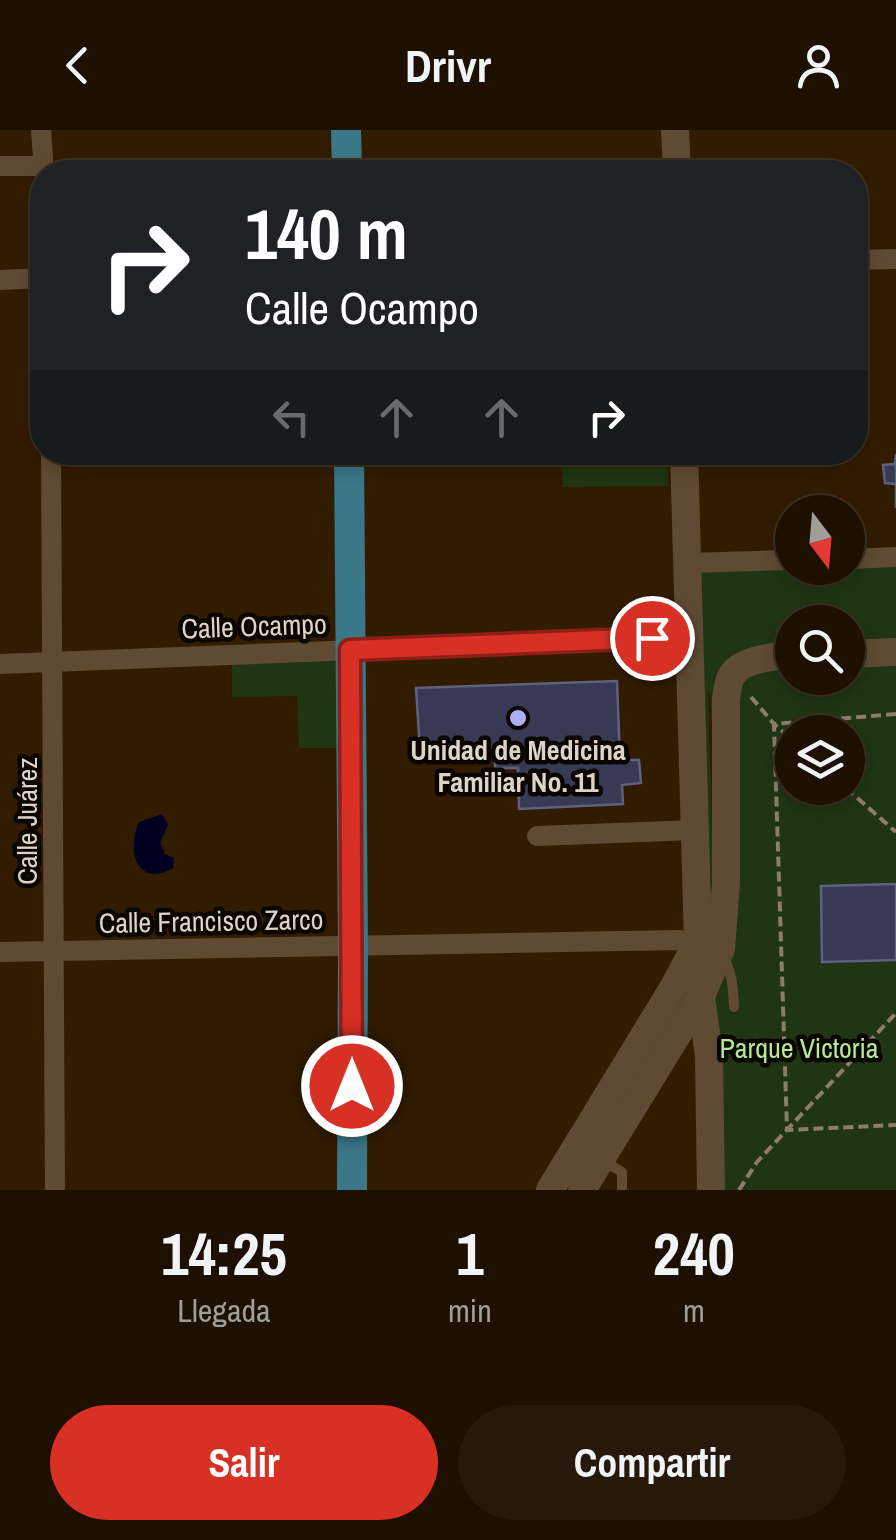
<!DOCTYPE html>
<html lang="es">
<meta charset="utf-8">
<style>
body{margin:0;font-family:"Archivo Narrow",sans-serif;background:#26190b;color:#f1f3f6;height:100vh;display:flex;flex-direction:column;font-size:38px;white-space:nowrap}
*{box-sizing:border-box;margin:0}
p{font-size:32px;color:#a19d99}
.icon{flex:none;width:55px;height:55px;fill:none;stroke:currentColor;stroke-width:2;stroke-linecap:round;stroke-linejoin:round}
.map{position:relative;height:1060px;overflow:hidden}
.panel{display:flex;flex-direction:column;background:#1e1001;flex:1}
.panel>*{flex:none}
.guide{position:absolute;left:30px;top:30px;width:838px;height:305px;border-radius:40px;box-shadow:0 5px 15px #0003,0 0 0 2px #3c3023;background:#202124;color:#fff;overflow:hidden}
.needle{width:65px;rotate:164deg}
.controls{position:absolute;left:775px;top:365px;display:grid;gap:20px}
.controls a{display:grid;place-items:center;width:90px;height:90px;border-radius:50%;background:#1e1001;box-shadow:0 5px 15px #0003,0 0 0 2px #3c3023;font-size:50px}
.pin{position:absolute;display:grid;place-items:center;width:85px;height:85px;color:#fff;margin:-42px;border:5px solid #fff;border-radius:50%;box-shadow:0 2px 10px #0007}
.me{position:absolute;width:110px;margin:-55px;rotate:0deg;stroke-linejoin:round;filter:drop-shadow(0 0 8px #0008)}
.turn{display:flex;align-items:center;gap:35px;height:210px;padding:0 50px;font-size:45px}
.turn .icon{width:130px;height:130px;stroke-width:2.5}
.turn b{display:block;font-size:70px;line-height:85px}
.lanes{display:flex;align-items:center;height:95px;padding:0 50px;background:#0003;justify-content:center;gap:50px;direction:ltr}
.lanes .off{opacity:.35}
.eta{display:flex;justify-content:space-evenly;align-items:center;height:170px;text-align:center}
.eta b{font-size:60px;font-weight:700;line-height:70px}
.action{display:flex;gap:20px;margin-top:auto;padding:20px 50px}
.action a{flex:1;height:115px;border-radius:60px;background:#d93025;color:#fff;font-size:40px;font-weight:700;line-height:115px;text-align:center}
.action a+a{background:#26190b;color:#f1f3f6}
header{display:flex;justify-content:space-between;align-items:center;height:130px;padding:0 50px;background:#1e1001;font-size:45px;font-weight:700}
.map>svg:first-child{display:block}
.built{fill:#321c00;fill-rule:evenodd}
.green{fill:#1f3513;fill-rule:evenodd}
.water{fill:#000023}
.building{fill:#383954;stroke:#5e617d;stroke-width:2.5}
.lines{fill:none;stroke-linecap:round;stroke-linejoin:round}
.path{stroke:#8b7c6b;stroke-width:4;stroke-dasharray:10 5;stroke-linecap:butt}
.lane{stroke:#5f4b33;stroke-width:10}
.street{stroke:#5f4b33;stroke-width:20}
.secondary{stroke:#5f4b33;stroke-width:28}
.primary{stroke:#3a7788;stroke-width:30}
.route-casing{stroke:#8d1f18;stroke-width:25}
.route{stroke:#d93025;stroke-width:18}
.poi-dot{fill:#b0aefa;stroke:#0b0500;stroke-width:4}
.labels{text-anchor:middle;stroke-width:9;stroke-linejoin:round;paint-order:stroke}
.street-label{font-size:28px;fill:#dfd3c6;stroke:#0b0500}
.poi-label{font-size:28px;font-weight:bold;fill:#dfd3c6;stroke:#0b0500}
.park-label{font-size:28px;fill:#b3ea98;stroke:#0b0500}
</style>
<header><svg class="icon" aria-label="back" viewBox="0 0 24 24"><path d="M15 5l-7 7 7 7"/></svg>Drivr<svg class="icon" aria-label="person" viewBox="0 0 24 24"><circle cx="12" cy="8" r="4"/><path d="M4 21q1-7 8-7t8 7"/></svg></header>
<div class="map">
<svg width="896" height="1060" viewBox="0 0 896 1060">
<rect width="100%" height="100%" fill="#281601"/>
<path class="built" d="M0,0h896v1060h-896zM42,42h813v280h-813zM792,382h56v56h-56zM792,492h56v56h-56zM792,602h56v56h-56z"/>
<g class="green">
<polygon points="561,323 667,323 668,356 563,357"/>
<path d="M896,429v90l-48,1v-28h-56v56h56v-25l48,-1v538h-195l18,-323 -9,-180 -2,10 6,201 -10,1 -25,-333 169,2zM792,602h56v56h-56z"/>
<polygon points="349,522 350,618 299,618 297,566 232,567 232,527"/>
</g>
<path class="water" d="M162,684l6,11 -8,17 5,12 9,4 -1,10c-36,21 -47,-18 -34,-46z"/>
<g class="building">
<polygon points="896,324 896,378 896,354 885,353 883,335 895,334"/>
<polygon points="617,551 620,630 639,630 641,653 622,655 623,674 519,679 518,638 495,638 495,618 420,620 416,558"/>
<polygon points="896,754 896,830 822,832 821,756"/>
</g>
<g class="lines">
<g class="path">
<polyline points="751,567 774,594 792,610"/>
<polyline points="896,584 774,594 787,1000 896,995"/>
<polyline points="846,658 896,702"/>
<polyline points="739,1060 757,1032 896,883"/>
</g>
<g class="lane">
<path d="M722,826c11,15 11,34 12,51"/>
<polyline points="604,1031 622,1042 622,1060"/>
</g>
<g class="street">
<polyline points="41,0 44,42"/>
<polyline points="0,36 43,36"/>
<polyline points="855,130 896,129"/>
<polyline points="0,150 42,148"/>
<polyline points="51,322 55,1060"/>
<polyline points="848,429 896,427"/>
<polyline points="687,433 792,430"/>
<polyline points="0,534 689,507"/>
<polyline points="537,706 695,700"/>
<polyline points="0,822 678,810 710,815"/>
</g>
<g class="secondary">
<polyline points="675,0 677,42"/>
<polyline points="684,322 698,811 701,866 709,927 711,1060"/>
<polyline points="848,524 896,522"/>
<polyline points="550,1060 675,855 697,813"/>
<path d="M582,1060l119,-194 20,-47 5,-66v-184c1,-6 2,-18 6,-24 10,-16 44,-19 60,-20"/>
</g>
<g class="primary">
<polyline points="346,0 347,42"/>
<polyline points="349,322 353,816 352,1060"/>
</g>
</g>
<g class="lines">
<g class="route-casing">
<polyline id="route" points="352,956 350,520 652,508"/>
</g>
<use href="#route" class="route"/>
</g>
<circle class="poi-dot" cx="518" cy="588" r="10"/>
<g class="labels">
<g class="street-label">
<text transform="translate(254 496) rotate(-2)" y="10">Calle Ocampo</text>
<text transform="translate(27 691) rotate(-90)" y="10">Calle Juárez</text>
<text transform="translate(211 791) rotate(-1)" y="10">Calle Francisco Zarco</text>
</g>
<g class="poi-label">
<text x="518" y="630">Unidad de Medicina<tspan x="518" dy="32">Familiar No. 11</tspan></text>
</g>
<g class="park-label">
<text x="799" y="928">Parque Victoria</text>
</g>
</g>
</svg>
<div class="controls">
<a><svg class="needle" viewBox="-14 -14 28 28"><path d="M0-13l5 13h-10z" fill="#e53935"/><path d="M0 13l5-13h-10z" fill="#a19d99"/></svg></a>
<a><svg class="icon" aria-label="search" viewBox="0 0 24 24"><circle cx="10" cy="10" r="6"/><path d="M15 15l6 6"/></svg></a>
<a><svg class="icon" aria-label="layers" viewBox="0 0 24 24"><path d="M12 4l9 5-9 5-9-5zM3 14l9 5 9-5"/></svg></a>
</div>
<div class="pin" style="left:652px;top:508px;background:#d93025"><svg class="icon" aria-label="arrive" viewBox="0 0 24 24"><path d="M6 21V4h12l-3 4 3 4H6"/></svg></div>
<svg class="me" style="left:352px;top:956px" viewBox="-20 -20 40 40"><circle r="17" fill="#d93025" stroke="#fff" stroke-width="3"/><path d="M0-11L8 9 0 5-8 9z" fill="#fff"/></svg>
<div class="guide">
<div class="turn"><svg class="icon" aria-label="right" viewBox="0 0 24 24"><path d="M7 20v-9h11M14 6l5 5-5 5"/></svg><div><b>140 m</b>Calle Ocampo</div></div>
<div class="lanes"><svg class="icon off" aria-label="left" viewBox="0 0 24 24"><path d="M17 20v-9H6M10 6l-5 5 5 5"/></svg><svg class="icon off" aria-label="ahead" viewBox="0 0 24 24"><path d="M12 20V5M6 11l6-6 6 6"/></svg><svg class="icon off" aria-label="ahead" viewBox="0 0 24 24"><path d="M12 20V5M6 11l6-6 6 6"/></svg><svg class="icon" aria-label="right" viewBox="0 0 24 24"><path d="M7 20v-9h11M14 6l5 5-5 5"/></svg></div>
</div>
</div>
<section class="panel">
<div class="eta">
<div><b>14:25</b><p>Llegada</p></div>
<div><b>1</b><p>min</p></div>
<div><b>240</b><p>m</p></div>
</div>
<div class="action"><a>Salir</a><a>Compartir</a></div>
</section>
